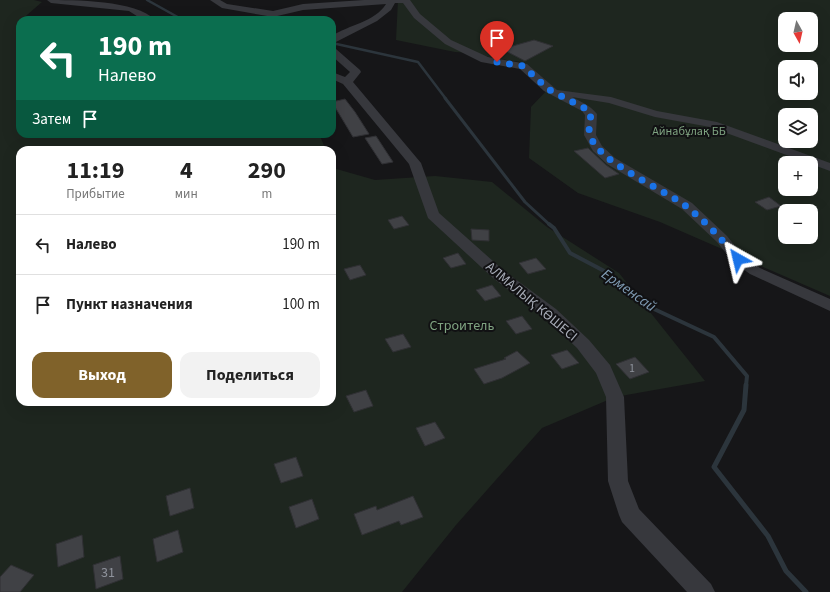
<!DOCTYPE html>
<html lang="ru">
<meta charset="utf-8">
<style>
body{margin:0;font-family:"Source Sans 3",sans-serif;background:#f2f2f2;color:#222;height:100vh;display:flex;flex-direction:column;font-size:15px;white-space:nowrap}
*{box-sizing:border-box;margin:0}
p{font-size:13px;color:#767676}
.icon{flex:none;width:22px;height:22px;fill:none;stroke:currentColor;stroke-width:2;stroke-linecap:round;stroke-linejoin:round}
.map{position:relative;flex:1;overflow:hidden}
.panel{position:absolute;left:16px;top:146px;width:320px;height:260px;display:flex;flex-direction:column;background:#fff;border-radius:12px;box-shadow:0 4px 16px #0002}
.panel>*{flex:none}
.banner{position:absolute;left:16px;top:16px;width:320px;height:122px;border-radius:12px;box-shadow:0 4px 16px #0002;background:#0b6e4f;color:#fff;overflow:hidden}
.needle{width:26px;rotate:172deg}
.controls{position:absolute;left:778px;top:12px;display:grid;gap:8px}
.controls a{display:grid;place-items:center;width:40px;height:40px;border-radius:8px;background:#fff;box-shadow:0 4px 16px #0002;font-size:20px}
.pin{position:absolute;display:grid;place-items:center;width:34px;height:34px;color:#fff;margin:-41px -17px;border-radius:50% 50% 50% 0;rotate:-45deg;box-shadow:0 0 4px #0007}
.pin .icon{rotate:45deg}
.me{position:absolute;width:44px;margin:-22px;rotate:323deg;stroke-linejoin:round;filter:drop-shadow(0 0 3px #0008)}
.turn{display:flex;align-items:center;gap:14px;height:84px;padding:0 16px;font-size:18px}
.turn .icon{width:52px;height:52px;stroke-width:2.5}
.turn b{display:block;font-size:28px;line-height:34px}
.then{display:flex;align-items:center;height:38px;padding:0 16px;background:#0003;gap:8px;font-size:15px}
.eta{display:flex;justify-content:space-evenly;align-items:center;height:68px;text-align:center}
.eta b{font-size:24px;font-weight:700;line-height:28px}
.primary-button{display:flex;gap:8px;margin-top:auto;padding:8px 16px}
.primary-button a{flex:1;height:46px;border-radius:12px;background:#80622a;color:#fff;font-size:16px;font-weight:700;line-height:46px;text-align:center}
.primary-button a+a{background:#f2f2f2;color:#222}
ul{padding:0;list-style:none}
li{display:flex;align-items:center;gap:12px;height:60px;padding:0 16px;border-top:1px solid #e0e0e0}
li div{flex:1}
li b{display:block;font-size:15px}
li em{font-style:normal}
.map>svg:first-child{display:block}
.green{fill:#1e261f;fill-rule:evenodd}
.lines{fill:none;stroke-linecap:round;stroke-linejoin:round}
.stream-far3{stroke:#2c353c;stroke-width:2.5}
.stream-far2{stroke:#2c353c;stroke-width:3}
.stream-far1{stroke:#2c353c;stroke-width:4}
.stream{stroke:#2c353c;stroke-width:5}
.building{fill:#404145;stroke:#303034}
.minor{fill:#37383d;fill-rule:evenodd}
.route{stroke:#1a73e8;stroke-width:7;stroke-dasharray:0 12.6}
.labels{text-anchor:middle;stroke-width:4;stroke-linejoin:round;paint-order:stroke}
.far-park-label{font-size:12px;fill:#7fa381;stroke:#111113}
.number-label{font-size:12px;fill:#8e929b}
.street-label{font-size:14px;fill:#a8adb8;stroke:#111113}
.park-label{font-size:14px;fill:#7fa381;stroke:#111113}
.near-number-label{font-size:14px;fill:#8e929b}
.water-label{font-size:15px;font-style:italic;fill:#7f9bb3;stroke:#111113}
</style>
<div class="map">
<svg width="830" height="592" viewBox="0 0 830 592">
<rect width="100%" height="100%" fill="#161618"/>
<g class="green">
<polygon points="0,0 34,0 42,2 20,21 20,134 319,134 326,150 20,150 20,402 332,402 332,165 333,168 375,180 435,176 492,182 547,227 619,273 705,381 615,397 542,428 456,525 402,592 0,592"/>
<path d="M398,0h432v296l-170,-74 -82,-29 -49,-35 2,-51 19,-20 -29,-25 -28,-4 -19,-5 -19,-1 -59,-12zM785,19h26v26h-26zM785,67h26v26h-26zM785,115h26v26h-26zM785,163h26v26h-26zM785,211h26v26h-26z"/>
</g>
<g class="lines">
<g class="stream-far3">
<polyline points="147,0 183,20"/>
<polyline points="332,43 418,62 446,99"/>
</g>
<polyline class="stream-far2" points="445,98 525,202 550,225"/>
<polyline class="stream-far1" points="549,224 554,228 570,253 608,273 654,309 714,337 747,376 746,386"/>
<polyline class="stream" points="746,385 744,410 714,467 768,536 786,571 806,592"/>
</g>
<g class="building">
<polygon points="534,40 553,46 525,61 502,49"/>
<polygon points="345,99 355,112 369,134 353,137 332,102"/>
<polygon points="376,136 393,162 382,164 365,138"/>
<polygon points="588,148 606,165 619,174 605,178 574,151"/>
<polygon points="769,197 781,206 767,210 755,202"/>
<polygon points="402,216 409,225 394,229 388,220"/>
<polygon points="471,229 489,230 489,241 472,240"/>
<polygon points="458,253 466,264 451,268 443,258"/>
<polygon points="536,258 546,269 528,274 519,263"/>
<polygon points="360,265 366,275 350,280 344,269"/>
<polygon points="492,285 501,296 485,301 476,290"/>
<polygon points="522,316 532,329 516,334 506,321"/>
<polygon points="403,334 411,347 393,352 385,339"/>
<polygon points="567,350 579,363 562,369 551,355"/>
<polygon points="517,351 530,363 502,378 484,384 474,369 506,359 504,358"/>
<polygon points="635,357 649,372 630,379 616,364"/>
<polygon points="366,390 373,406 354,412 346,396"/>
<polygon points="435,422 445,438 425,446 416,428"/>
<polygon points="296,457 303,476 281,483 274,464"/>
<polygon points="190,488 194,508 170,516 166,496"/>
<polygon points="413,496 423,517 401,525 399,521 362,535 354,514 376,506 377,510"/>
<polygon points="312,499 319,519 296,528 289,507"/>
<polygon points="178,530 183,552 157,562 153,539"/>
<polygon points="82,535 84,557 58,567 56,544"/>
<polygon points="120,556 123,579 96,589 93,565"/>
<polygon points="11,565 34,575 20,592 0,592 0,577"/>
</g>
<g class="lines">
<g class="minor">
<path d="M47,0c26,0 90,0 108,20h-12l-14,-9 -78,-8z"/>
<path d="M210,0h10l7,4 46,7 30,-7 61,-4h46l10,14 31,26 37,17 39,7 30,26 54,7 46,14 60,11 113,41v8l-120,-44 -55,-10 -46,-14 -37,-6c9,5 18,8 25,17l-1,21 6,11 13,12 77,45 35,33 16,20 17,12 70,31v12l-80,-37 -17,-12 -16,-20 -35,-33 -75,-45 -14,-13 -9,-16 1,-20 -3,-4 -38,-20 -24,-22 -39,-7 -36,-18 -31,-26 -11,-15h-8l-4,7 -14,11 -45,23v-8c16,-11 43,-14 54,-32l-83,6 -30,7 -51,-9z"/>
<polygon points="332,48 336,49 360,70 361,72 353,82 421,163 439,213 503,270 556,309 589,340 610,365 624,397 628,481 639,509 711,584 715,592 687,592 622,522 619,515 608,481 606,397 596,373 577,348 544,317 493,278 428,218 409,164 343,84 332,79 332,72 345,77 350,72 332,56"/>
</g>
</g>
<g class="lines">
<path class="route" d="M497,62l26,4 25,23 38,20 5,5c-1,7 -3,15 -1,21 8,28 73,53 97,72 19,15 36,33 51,52"/>
</g>
<g class="labels">
<g class="far-park-label">
<text x="689" y="135">Айнабұлақ ББ</text>
</g>
<g class="number-label">
<text x="632" y="372">1</text>
</g>
<g class="street-label">
<text transform="translate(532 301) rotate(40)" y="5">АЛМАЛЫҚ КӨШЕСІ</text>
</g>
<g class="park-label">
<text x="462" y="330">Строитель</text>
</g>
<g class="near-number-label">
<text x="108" y="577">31</text>
</g>
<g class="water-label">
<text transform="translate(629 290) rotate(35)" y="5">Ерменсай</text>
</g>
</g>
</svg>
<div class="controls">
<a><svg class="needle" viewBox="-14 -14 28 28"><path d="M0-13l5 13h-10z" fill="#e53935"/><path d="M0 13l5-13h-10z" fill="#767676"/></svg></a>
<a><svg class="icon" aria-label="sound" viewBox="0 0 24 24"><path d="M4 9h4l5-4v14l-5-4H4zM17 9q2 3 0 6"/></svg></a>
<a><svg class="icon" aria-label="layers" viewBox="0 0 24 24"><path d="M12 4l9 5-9 5-9-5zM3 14l9 5 9-5"/></svg></a>
<a>+</a>
<a>−</a>
</div>
<div class="pin" style="left:497px;top:62px;background:#d93025"><svg class="icon" aria-label="arrive" viewBox="0 0 24 24"><path d="M6 21V4h12l-3 4 3 4H6"/></svg></div>
<svg class="me" style="left:738px;top:259px" viewBox="-20 -20 40 40"><path d="M0-17L14 15 0 8-14 15z" fill="#1a73e8" stroke="#fff" stroke-width="4"/></svg>
<div class="banner">
<div class="turn"><svg class="icon" aria-label="left" viewBox="0 0 24 24"><path d="M17 20v-9H6M10 6l-5 5 5 5"/></svg><div><b>190 m</b>Налево</div></div>
<div class="then">Затем<svg class="icon" aria-label="arrive" viewBox="0 0 24 24"><path d="M6 21V4h12l-3 4 3 4H6"/></svg></div>
</div>
<section class="panel">
<div class="eta">
<div><b>11:19</b><p>Прибытие</p></div>
<div><b>4</b><p>мин</p></div>
<div><b>290</b><p>m</p></div>
</div>
<ul>
<li><svg class="icon" aria-label="left" viewBox="0 0 24 24"><path d="M17 20v-9H6M10 6l-5 5 5 5"/></svg><div><b>Налево</b></div><em>190 m</em></li>
<li><svg class="icon" aria-label="arrive" viewBox="0 0 24 24"><path d="M6 21V4h12l-3 4 3 4H6"/></svg><div><b>Пункт назначения</b></div><em>100 m</em></li>
</ul>
<div class="primary-button"><a>Выход</a><a>Поделиться</a></div>
</section>
</div>
